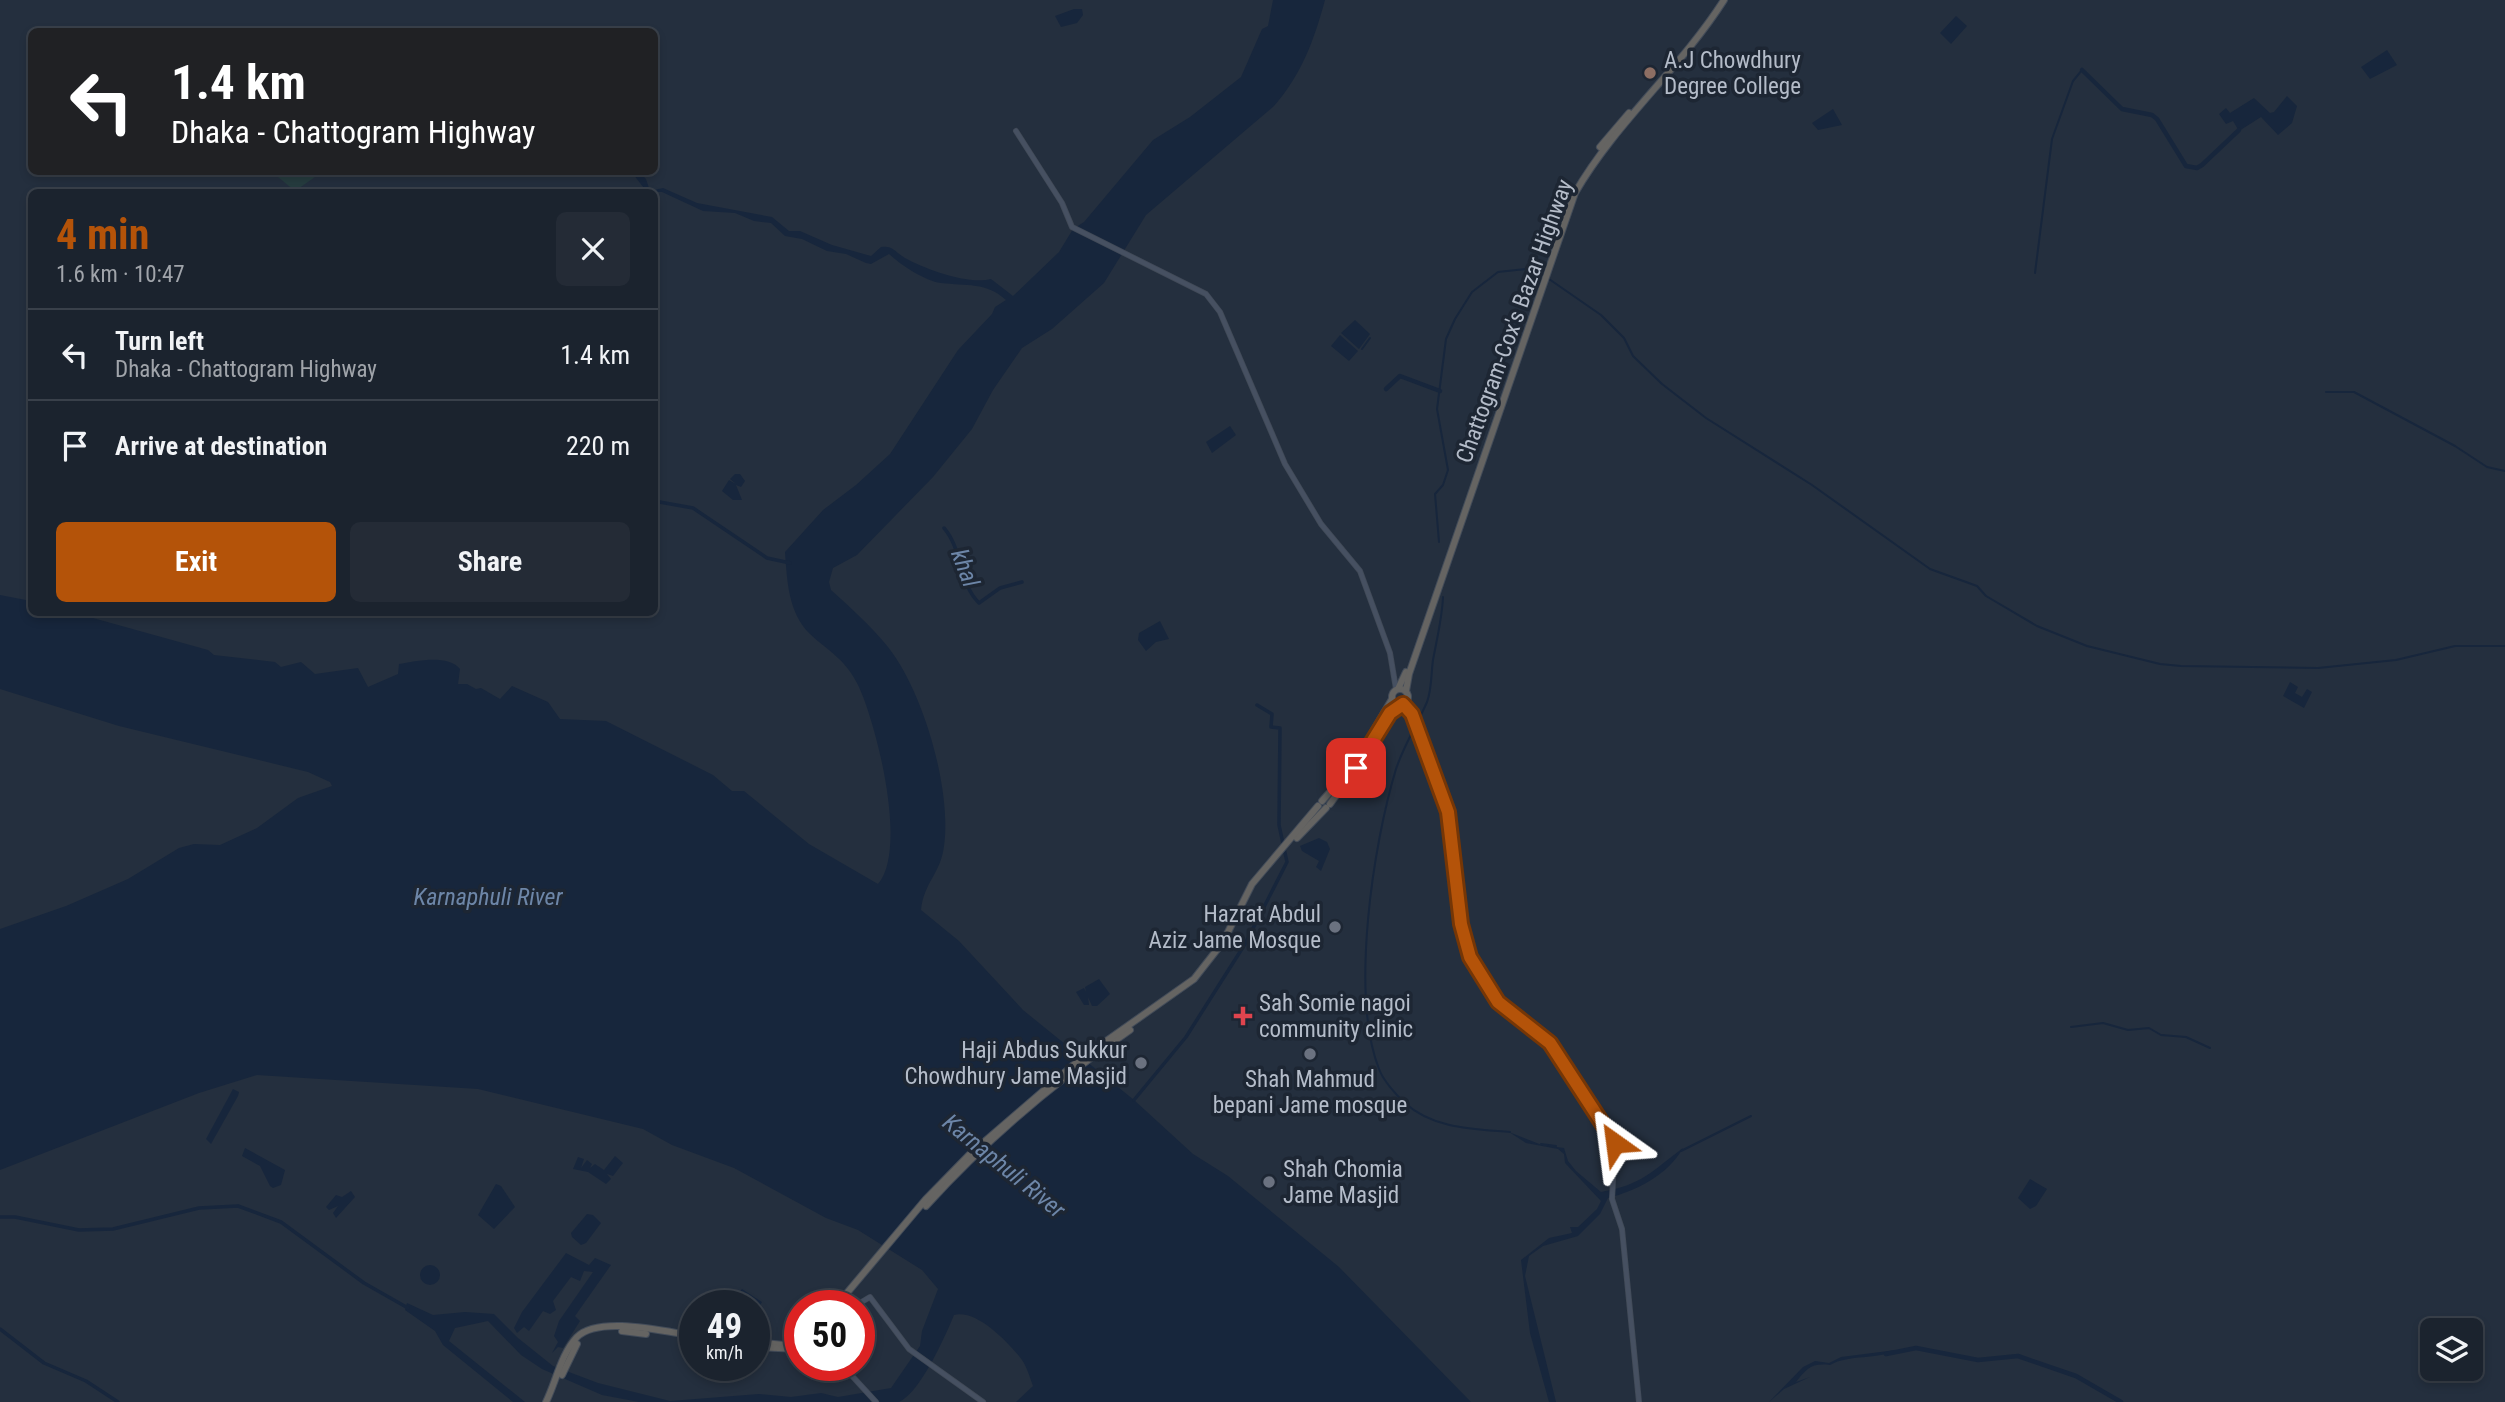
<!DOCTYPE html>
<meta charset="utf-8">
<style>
body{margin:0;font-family:"Roboto Condensed",sans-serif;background:#242b36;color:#f1f3f6;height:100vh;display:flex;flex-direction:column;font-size:26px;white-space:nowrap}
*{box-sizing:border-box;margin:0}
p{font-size:23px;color:#a0a4aa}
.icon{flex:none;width:38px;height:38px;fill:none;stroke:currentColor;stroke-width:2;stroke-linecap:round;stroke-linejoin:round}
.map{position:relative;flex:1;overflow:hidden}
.drawer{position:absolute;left:28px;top:189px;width:630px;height:427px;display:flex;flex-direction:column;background:#1b232e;border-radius:10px;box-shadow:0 4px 10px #0003,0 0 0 2px #39404a}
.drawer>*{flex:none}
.guide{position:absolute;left:28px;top:28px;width:630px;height:147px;border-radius:10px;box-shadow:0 4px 10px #0003,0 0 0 2px #39404a;background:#202124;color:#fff;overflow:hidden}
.buttons{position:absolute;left:2420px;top:1318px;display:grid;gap:14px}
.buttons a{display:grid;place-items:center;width:63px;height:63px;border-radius:10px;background:#1b232e;box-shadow:0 4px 10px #0003,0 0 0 2px #39404a;font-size:35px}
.speed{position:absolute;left:679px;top:1290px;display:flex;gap:14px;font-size:35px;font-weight:700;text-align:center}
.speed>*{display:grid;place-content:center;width:91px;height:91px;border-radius:50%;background:#1b232e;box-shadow:0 4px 10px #0003,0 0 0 2px #39404a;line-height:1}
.speed small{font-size:18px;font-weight:400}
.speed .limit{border:10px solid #d22;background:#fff;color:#111}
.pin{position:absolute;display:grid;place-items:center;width:60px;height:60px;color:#fff;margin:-30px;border-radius:14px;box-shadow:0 4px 10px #0006}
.me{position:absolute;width:77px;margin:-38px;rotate:329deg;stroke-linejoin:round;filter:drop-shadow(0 0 5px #0008)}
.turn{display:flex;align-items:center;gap:24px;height:147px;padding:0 28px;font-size:32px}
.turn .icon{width:91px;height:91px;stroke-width:2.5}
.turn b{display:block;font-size:49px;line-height:60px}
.round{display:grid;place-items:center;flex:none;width:74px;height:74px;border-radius:10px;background:#242b36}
.headline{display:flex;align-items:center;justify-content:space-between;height:119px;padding:0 28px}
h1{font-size:42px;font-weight:700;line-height:52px;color:#b45309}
.primary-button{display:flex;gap:14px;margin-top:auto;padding:14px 28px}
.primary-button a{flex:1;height:80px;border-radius:10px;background:#b45309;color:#fff;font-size:28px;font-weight:700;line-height:80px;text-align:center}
.primary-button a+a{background:#242b36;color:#f1f3f6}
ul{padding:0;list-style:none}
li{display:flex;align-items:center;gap:21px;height:91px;padding:0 28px;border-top:2px solid #39404a}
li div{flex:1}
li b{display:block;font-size:26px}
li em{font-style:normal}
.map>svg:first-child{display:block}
.green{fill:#263c3f}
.water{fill:#17263c}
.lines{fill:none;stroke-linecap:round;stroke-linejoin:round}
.stream{stroke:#17263c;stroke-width:2}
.canal{stroke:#17263c;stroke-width:3.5}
.river{stroke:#17263c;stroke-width:4.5}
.secondary-casing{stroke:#414a57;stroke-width:6}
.trunk-casing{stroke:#434c59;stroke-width:8}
.secondary{stroke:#465061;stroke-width:4.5}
.trunk{stroke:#656462;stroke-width:6}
.route-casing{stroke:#753606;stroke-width:18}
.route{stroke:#b45309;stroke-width:12}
.education-dot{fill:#8d6e63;stroke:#1d2633;stroke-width:2.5}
.worship-dot{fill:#6b7280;stroke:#1d2633;stroke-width:2.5}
.health-dot{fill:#e0444e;stroke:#1d2633;stroke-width:2.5}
.labels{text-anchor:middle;stroke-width:7;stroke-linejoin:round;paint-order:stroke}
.poi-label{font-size:23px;fill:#b4bcc9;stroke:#1d2633;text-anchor:start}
.street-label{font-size:23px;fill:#b4bcc9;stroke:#1d2633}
.water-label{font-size:24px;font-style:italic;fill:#6d86a8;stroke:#1d2633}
</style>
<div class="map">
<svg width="2505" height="1402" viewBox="0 0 2505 1402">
<rect width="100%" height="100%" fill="#242f3e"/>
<polygon class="green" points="284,172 322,172 295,191 278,177"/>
<g class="water">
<path d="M1273,0h52c-11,40 -23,74 -51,106l-128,109 -42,68 -52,46 -30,19 -29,42 -21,39 -39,48 -76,78 -24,13 -4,14 2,8c20,18 40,36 57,57 35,44 64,143 56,199 -3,27 -20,36 -23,64l38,31 64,69 111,90 59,54 35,22 111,91 132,135h-455l17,-16c-3,-8 -6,-19 -11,-26 -13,-17 -45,-51 -68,-45 -9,22 -34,78 -55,87h-260l-37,-7 -60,-26 -21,-14 -33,-34 -33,7 -6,13 76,61h-12l-70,-57 -8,-14 -30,-21 2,-7 26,12 32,-3 29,2 24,24 35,28 45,17 72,18 89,-7 32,3 30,-4 17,4 53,-9 29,-42 2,-15 16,-42 -16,-19 -64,-40 -32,-12 -92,-50 -62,-23 -29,-16 -165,-40 -221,-14 -58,18 -199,77v-241l66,-23 62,-27 51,-31 15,-4 26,1 37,-17 41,-30 34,-12 -2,-4 -22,-10 -189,-46 -119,-37v-94l31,6 1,11 43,1 133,37 6,5 61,7 6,5 20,-5 14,12 43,-6 10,19 30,-13 1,-10c17,-3 49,-10 61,5l-2,15h9l9,5 5,-1 19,11 12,-13 36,16 12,17 46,2 107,54 19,16h12l65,53 69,40c30,-35 -1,-157 -19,-197 -13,-28 -30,-35 -50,-54 -21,-21 -22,-54 -24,-81l38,-42 33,-25 34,-31 68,-104 34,-36 3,-7 11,-7c-19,-18 -40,-14 -65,-17 -16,-2 -40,-18 -52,-29l-18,10 -5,-1 -20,-9 -19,-3 -25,-12 -17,-3 -14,-13 -17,-2 -19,-8 -32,-2 -41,-19h-15l-14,-18 6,-2 7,7 4,12 13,-3 34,15 75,14 17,14h11l32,14 39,11 10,-9c12,-2 14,5 24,11 20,11 63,27 86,21l22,17 46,-44 14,-23 11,-7 69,-82 37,-23 51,-40 21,-48 6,-3z"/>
<polygon points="1074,9 1082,9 1083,15 1077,23 1061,27 1055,16"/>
<polygon points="1956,16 1967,26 1951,44 1940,33"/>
<polygon points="2387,50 2397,65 2370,79 2361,67"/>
<polygon points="2287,96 2297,106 2292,123 2278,135 2261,117 2239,131 2233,121 2226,124 2219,114 2226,108 2230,113 2254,98 2270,113 2274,112"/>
<polygon points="1833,109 1842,125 1818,130 1812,123"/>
<polygon points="1355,320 1370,334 1359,349 1341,333"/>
<polygon points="1340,335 1358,351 1349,361 1331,346"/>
<polygon points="1230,426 1236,435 1212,453 1206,442"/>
<polygon points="735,474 740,474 745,481 741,487 736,485 742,500 733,500 722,491 729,480 736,484 730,479"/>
<polygon points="1160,621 1169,639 1156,642 1146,651 1138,640 1139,633"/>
<polygon points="2290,682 2298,687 2295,693 2302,697 2307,689 2312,692 2304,708 2283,696"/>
<polygon points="1319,838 1327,842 1330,849 1321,871 1316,867 1319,861 1302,851 1300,846"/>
<polygon points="1099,979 1110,994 1097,1006 1092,1006 1088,997 1089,1005 1084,1005 1076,992 1084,988 1086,992 1085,987"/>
<polygon points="233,1089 239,1092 238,1096 211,1144 206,1139"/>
<path d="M1509,1132l33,13 22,3 4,13 8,10 25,21c41,-7 51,-21 82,-44 -15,27 -47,43 -75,50l-8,16 -22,22 -35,10 -14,10 -4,20 31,126h-7l-19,-69 -9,-73 28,-22 23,-5 -2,-6h8l19,-18 4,-8 -36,-38 -1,-9 -6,-5 -32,-6z"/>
<polygon points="245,1148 285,1170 281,1185 273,1188 270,1186 260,1166 242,1156"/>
<polygon points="578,1157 584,1159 581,1168 587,1160 592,1164 590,1168 595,1164 604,1170 615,1156 623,1163 613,1176 607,1174 611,1179 606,1184 588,1172 573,1169"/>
<polygon points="2030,1179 2047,1189 2036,1206 2030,1209 2018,1198"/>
<polygon points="496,1184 501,1186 515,1207 494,1229 478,1215"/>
<polygon points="351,1191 355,1197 336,1218 333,1213 338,1206 329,1210 326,1207 336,1195 342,1197"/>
<polygon points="587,1214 593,1215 601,1223 586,1243 581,1245 572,1237 571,1233"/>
<polygon points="566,1253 589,1265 595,1258 611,1265 575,1316 580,1321 563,1348 558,1347 552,1353 558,1342 554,1336 559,1321 593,1272 584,1271 580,1281 571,1277 553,1301 556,1310 550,1314 543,1311 529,1331 524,1327 517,1333 514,1328 522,1312"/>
<circle cx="430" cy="1275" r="10"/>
<polygon points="742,1289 762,1302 754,1316 754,1306 729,1305"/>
<path d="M1896,1350c-18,10 -47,4 -66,15 -20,-2 -23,4 -34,17l14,-5 -26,12 -15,13 34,-35 12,-6 14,2 12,-6z"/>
</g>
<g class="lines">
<g class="stream">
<polyline points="2035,273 2052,139 2073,81 2082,70"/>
<polyline points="1549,279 1601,315 1624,338 1633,356 1662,384 1706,418 1812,485 1930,569 1977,586 1986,596 2037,626 2087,646 2160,664 2181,666 2318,668 2396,660 2455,646 2505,646"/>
<polyline points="1362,349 1370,338"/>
<polyline points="2326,392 2354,392 2455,446 2487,467 2505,471"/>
<polyline points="1439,542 1435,494 1443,485 1448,470 1437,409 1446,339 1455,319 1472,292 1498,272 1527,269 1539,275"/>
<path d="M1443,597c-1,22 -6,41 -10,63 -2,13 -1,29 -6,42 -10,23 -23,43 -31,67 -23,76 -46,226 -17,300 4,11 17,26 26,34 28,26 70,26 105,29"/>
<polyline points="2071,1027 2103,1023 2128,1030 2149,1028 2161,1035 2186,1037 2210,1048"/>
<polyline points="1541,1144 1556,1146"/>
<polyline points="1681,1151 1751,1116"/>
</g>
<g class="canal">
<polyline points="654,501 693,508 767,558 790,563"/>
<path d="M944,528c19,22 14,54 35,75l21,-15 22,-6"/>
<polyline points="1134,1100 1186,1037 1245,944 1287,862 1279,825 1280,728 1271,727 1272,714 1257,705"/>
<polyline points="0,1217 15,1217 79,1230 113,1229 199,1208 238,1206 281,1222 364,1283 408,1308"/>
<polyline points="0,1329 44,1363 86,1381 118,1402"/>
</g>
<g class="river">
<polyline points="2082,70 2122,109 2152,115 2157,119 2186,166 2197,168 2202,165 2239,130"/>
<polyline points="1386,389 1400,376 1440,391"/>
<polyline points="1886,1354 1916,1348 1978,1360 2018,1356 2076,1376 2121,1402"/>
</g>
<g class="secondary-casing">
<g id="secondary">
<polyline points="1016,131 1062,203 1072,227 1206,294 1220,312 1285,464 1321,524 1360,571 1390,653 1396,689"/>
<polyline points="1408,700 1448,816 1461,926 1470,957 1498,1002 1552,1045 1615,1143 1612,1199 1622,1229 1639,1402"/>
<polyline points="855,1306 870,1297 909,1349 983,1402"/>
<polyline points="842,1365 876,1402"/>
</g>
</g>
<g class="trunk-casing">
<g id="trunk">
<polyline points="1600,147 1629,113"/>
<circle cx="1400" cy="697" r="8"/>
<polyline points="1398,689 1406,672"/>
<path d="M1406,691l3,-17 166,-481c41,-71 105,-124 149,-193"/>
<polyline points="1386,719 1399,705"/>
<polyline points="1322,801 1353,766 1392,699"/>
<polyline points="1330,804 1353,772"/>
<polyline points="1297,838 1326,808"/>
<path d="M926,1206c59,-65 131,-126 204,-176"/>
<polyline points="836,1306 926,1199 969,1155 1078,1061 1194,979 1223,942 1252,884 1318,806"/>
<polyline points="622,1331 646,1334"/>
<polyline points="754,1342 793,1346 800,1343"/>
<polyline points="754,1347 800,1349"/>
<polyline points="562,1375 577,1344"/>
<path d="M546,1402c10,-20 15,-48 31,-65 22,-22 89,-5 118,-1"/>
</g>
</g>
<use href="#secondary" class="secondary"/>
<use href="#trunk" class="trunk"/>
</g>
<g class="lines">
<g class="route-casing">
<polyline id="route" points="1356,768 1390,713 1403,704 1412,714 1448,812 1461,924 1470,957 1498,1002 1550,1043 1615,1143"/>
</g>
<use href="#route" class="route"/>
</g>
<circle class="education-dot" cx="1650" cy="73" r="7"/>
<g class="worship-dot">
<circle cx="1335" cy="927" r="7"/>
<circle cx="1310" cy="1054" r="7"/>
<circle cx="1141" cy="1063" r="7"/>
<circle cx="1269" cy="1182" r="7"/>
</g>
<path class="health-dot" d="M1239.5 1005.5h7v7h7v7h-7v7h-7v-7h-7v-7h7z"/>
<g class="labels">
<g class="poi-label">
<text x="1664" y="68">A.J Chowdhury<tspan x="1664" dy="26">Degree College</tspan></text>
<text x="1321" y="922" text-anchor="end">Hazrat Abdul<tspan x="1321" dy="26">Aziz Jame Mosque</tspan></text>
<text x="1259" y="1011">Sah Somie nagoi<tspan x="1259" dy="26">community clinic</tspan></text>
<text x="1127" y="1058" text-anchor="end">Haji Abdus Sukkur<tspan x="1127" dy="26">Chowdhury Jame Masjid</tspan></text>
<text x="1310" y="1087" text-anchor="middle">Shah Mahmud<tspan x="1310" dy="26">bepani Jame mosque</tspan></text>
<text x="1283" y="1177">Shah Chomia<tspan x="1283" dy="26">Jame Masjid</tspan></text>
</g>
<g class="street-label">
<text transform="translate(1514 321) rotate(-70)" y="8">Chattogram-Cox's Bazar Highway</text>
</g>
<g class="water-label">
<text transform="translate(965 568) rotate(69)" y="8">khal</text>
<text x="488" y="905">Karnaphuli River</text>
<text transform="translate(1004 1166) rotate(39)" y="8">Karnaphuli River</text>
</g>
</g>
</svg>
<div class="buttons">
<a><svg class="icon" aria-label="layers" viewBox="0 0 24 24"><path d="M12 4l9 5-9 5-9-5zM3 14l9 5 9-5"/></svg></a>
</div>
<div class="speed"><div>49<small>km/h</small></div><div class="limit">50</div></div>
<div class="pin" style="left:1356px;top:768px;background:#d93025"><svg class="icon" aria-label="arrive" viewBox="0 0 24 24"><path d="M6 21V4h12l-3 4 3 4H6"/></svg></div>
<svg class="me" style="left:1615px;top:1143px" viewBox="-20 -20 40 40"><path d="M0-17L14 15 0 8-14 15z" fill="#b45309" stroke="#fff" stroke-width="4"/></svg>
<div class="guide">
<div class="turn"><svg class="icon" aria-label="left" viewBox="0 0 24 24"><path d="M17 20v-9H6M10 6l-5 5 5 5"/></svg><div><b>1.4 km</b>Dhaka - Chattogram Highway</div></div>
</div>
<section class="drawer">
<div class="headline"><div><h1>4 min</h1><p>1.6 km · 10:47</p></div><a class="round"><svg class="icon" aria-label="close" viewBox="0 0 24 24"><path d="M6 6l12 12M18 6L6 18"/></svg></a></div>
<ul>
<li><svg class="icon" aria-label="left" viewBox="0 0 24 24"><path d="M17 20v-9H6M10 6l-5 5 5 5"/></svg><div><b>Turn left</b><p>Dhaka - Chattogram Highway</p></div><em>1.4 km</em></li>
<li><svg class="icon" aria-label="arrive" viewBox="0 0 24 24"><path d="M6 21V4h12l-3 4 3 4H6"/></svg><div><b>Arrive at destination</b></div><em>220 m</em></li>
</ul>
<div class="primary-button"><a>Exit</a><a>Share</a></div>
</section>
</div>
